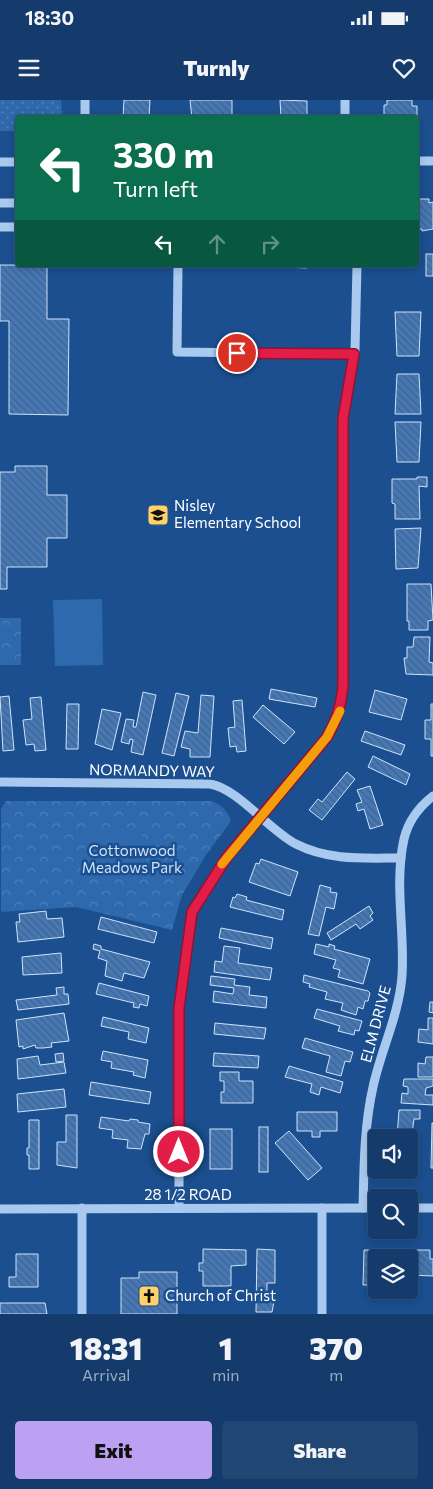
<!DOCTYPE html>
<style>
body{margin:0;font-family:Commissioner,sans-serif;background:#214673;color:#f1f3f6;height:100vh;display:flex;flex-direction:column;font-size:19px;white-space:nowrap}
*{box-sizing:border-box;margin:0}
p{font-size:16px;color:#9dadc1}
.icon{flex:none;width:28px;height:28px;fill:none;stroke:currentColor;stroke-width:2;stroke-linecap:round;stroke-linejoin:round}
.map{position:relative;height:1214px;overflow:hidden}
.sheet{display:flex;flex-direction:column;background:#143b6b;flex:1}
.sheet>*{flex:none}
.banner{position:absolute;left:15px;top:15px;width:404px;height:152px;border-radius:5px;box-shadow:0 2px 8px #0003,0 0 0 1px #33557e;background:#0b6e4f;color:#fff;overflow:hidden}
.controls{position:absolute;left:368px;top:1029px;display:grid;gap:10px}
.controls a{display:grid;place-items:center;width:50px;height:50px;border-radius:5px;background:#143b6b;box-shadow:0 2px 8px #0003,0 0 0 1px #33557e;font-size:25px}
.pin{position:absolute;display:grid;place-items:center;width:42px;height:42px;color:#fff;margin:-21px;border:2px solid #fff;border-radius:50%;box-shadow:0 1px 5px #0007}
.me{position:absolute;width:55px;margin:-28px;rotate:0deg;stroke-linejoin:round;filter:drop-shadow(0 0 4px #0008)}
.turn{display:flex;align-items:center;gap:18px;height:105px;padding:0 15px;font-size:22px}
.turn .icon{width:65px;height:65px;stroke-width:2.5}
.turn b{display:block;font-size:35px;line-height:42px}
.lanes{display:flex;align-items:center;height:48px;padding:0 15px;background:#0003;justify-content:center;gap:25px;direction:ltr}
.lanes .off{opacity:.35}
.eta{display:flex;justify-content:space-evenly;align-items:center;height:85px;text-align:center}
.eta b{font-size:30px;font-weight:800;line-height:35px}
.button{display:flex;gap:10px;margin-top:auto;padding:10px 15px}
.button a{flex:1;height:58px;border-radius:5px;background:#bca0f2;color:#111;font-size:20px;font-weight:800;line-height:58px;text-align:center}
.button a+a{background:#214673;color:#f1f3f6}
.status{display:flex;justify-content:space-between;align-items:center;height:35px;padding:0 25px;background:#143b6b;direction:ltr}
.status svg{height:14px;fill:currentColor}
header{display:flex;justify-content:space-between;align-items:center;height:65px;padding:0 15px;background:#143b6b;font-size:22px;font-weight:800}
.map>svg:first-child{display:block}
.grass{fill:url(#grass-dots)}
.forest{fill:url(#forest-crowns)}
.pitch{fill:#2e69ad}
.building{fill:url(#building-back-hatch);stroke:#cfe3fa}
.lines{fill:none;stroke-linecap:round;stroke-linejoin:round}
.minor{stroke:#a9c9ee;stroke-width:9}
.route-casing{stroke:#92132f;stroke-width:12}
.route{stroke:#e11d48;stroke-width:9}
.slow{stroke:#f59e0b;stroke-width:9}
.labels{text-anchor:middle;stroke-width:5;stroke-linejoin:round;paint-order:stroke}
.poi-label{font-size:15px;fill:#fff;stroke:#1b4f8f;text-anchor:start}
.street-label{font-size:15px;fill:#fff;stroke:#1b4f8f}
.park-label{font-size:15px;fill:#cfe3fa;stroke:#1b4f8f}
</style>
<div class="status"><b>18:30</b><svg viewBox="0 0 49 12"><path d="M0 12V9h3v3zM5 12V6h3v6zM10 12V3h3v9zM15 12V0h3v12zM26 1h20v11H26zM47 4h2v5h-2z"/></svg></div>
<header><svg class="icon" aria-label="menu" viewBox="0 0 24 24"><path d="M4 6h16M4 12h16M4 18h16"/></svg>Turnly<svg class="icon" aria-label="heart" viewBox="0 0 24 24"><path d="M12 20l-8-8c-3-5 5-10 8-4 3-6 11-1 8 4z"/></svg></header>
<div class="map">
<svg width="433" height="1214" viewBox="0 0 433 1214">
<defs>
<pattern id="grass-dots" width="8" height="8" patternUnits="userSpaceOnUse" patternTransform="scale(1.25)"><rect width="8" height="8" fill="#2e69ad"/><path d="M2 2h.1M6 6h.1" fill="none" stroke="#4d80b9" stroke-width="1.8" stroke-linecap="round"/></pattern>
<pattern id="forest-crowns" width="20" height="18" patternUnits="userSpaceOnUse" patternTransform="scale(1.25)"><rect width="20" height="18" fill="#2e69ad"/><path d="M2 6a3 3 0 1 1 6 0M12 15a3 3 0 1 1 6 0" fill="none" stroke="#4d80b9"/></pattern>
<pattern id="building-back-hatch" width="6" height="6" patternUnits="userSpaceOnUse" patternTransform="scale(1.25)"><rect width="6" height="6" fill="#4478b7"/><path d="M-1 5l2 2M0 0l6 6M5-1l2 2" fill="none" stroke="#486282"/></pattern>
</defs>
<rect width="100%" height="100%" fill="#1b4f8f"/>
<polygon class="grass" points="0,0 61,0 62,13 55,17 18,18 17,31 0,31"/>
<g class="forest">
<rect x="0" y="518" width="21" height="47"/>
<path d="M6,701h205c11,4 16,9 20,20l-25,34 -24,40 -10,35 -96,-23 -75,5v-103z"/>
</g>
<g class="pitch">
<polygon points="102,499 103,565 55,566 53,500"/>
<polygon points="142,733 142,765 85,766 84,734"/>
</g>
<g class="building">
<polygon points="124,0 150,0 149,18 123,18"/>
<polygon points="190,0 232,0 232,18 192,18"/>
<polygon points="280,0 307,1 307,18 281,18"/>
<polygon points="387,0 412,0 412,6 417,6 417,25 416,18 384,18 384,5 387,5"/>
<polygon points="416,99 429,99 429,103 433,102 433,129 422,131 422,129 416,129"/>
<rect x="426" y="154" width="7" height="22"/>
<polygon points="0,165 47,165 47,219 69,219 68,315 9,314 9,221 0,221"/>
<polygon points="283,165 307,165 307,168 283,167"/>
<polygon points="395,212 421,212 419,256 397,256"/>
<polygon points="397,274 419,274 421,314 395,314"/>
<polygon points="395,322 421,322 419,362 397,362"/>
<polygon points="15,366 47,366 47,395 67,395 67,438 47,438 47,467 7,467 7,489 0,489 0,372 15,372"/>
<polygon points="417,377 427,377 427,387 419,386 420,419 395,419 395,404 392,403 392,379 417,379"/>
<polygon points="421,428 418,468 396,469 395,429"/>
<polygon points="407,484 431,484 433,520 428,521 428,530 409,530 409,521 407,521"/>
<polygon points="414,537 430,537 429,562 433,563 433,575 406,574 404,558 407,558 407,547 413,547"/>
<polygon points="271,589 317,598 315,607 269,599"/>
<polygon points="375,590 407,599 401,620 369,612"/>
<polygon points="143,592 156,595 143,655 131,652 133,640 130,639 129,644 121,642 126,619 134,620 133,627 136,627"/>
<polygon points="176,593 189,596 174,656 162,653"/>
<polygon points="201,595 214,596 210,657 190,657 190,649 181,647 185,631 198,633"/>
<polygon points="9,596 14,650 3,651 0,597"/>
<polygon points="41,597 46,650 35,651 34,644 26,645 23,620 32,619 30,598"/>
<polygon points="242,600 246,651 237,652 236,646 230,647 228,628 235,627 233,601"/>
<polygon points="67,604 79,604 78,649 66,649"/>
<polygon points="431,604 433,604 433,656 431,656 431,639 425,639 425,620 431,620"/>
<polygon points="263,605 295,632 284,644 253,617"/>
<polygon points="102,609 121,613 112,650 95,644"/>
<polygon points="365,631 405,645 401,655 361,641"/>
<polygon points="373,656 410,674 406,685 368,667"/>
<polygon points="347,672 355,679 322,720 309,710 318,699 322,702"/>
<polygon points="370,686 383,725 370,729 364,709 358,711 356,704 362,702 357,690"/>
<polygon points="261,759 298,772 290,796 249,782 256,763 259,764"/>
<polygon points="320,785 331,788 330,792 337,793 334,809 326,807 319,836 308,834"/>
<polygon points="237,794 247,797 246,800 284,810 282,820 230,807 233,797 235,798"/>
<polygon points="369,806 373,813 370,816 373,820 360,829 356,824 331,840 327,833"/>
<polygon points="46,811 47,819 62,818 64,837 18,842 16,822 20,822 19,814"/>
<polygon points="101,817 157,832 154,843 98,829"/>
<polygon points="221,828 273,838 271,849 219,838"/>
<polygon points="94,844 101,846 101,849 150,862 144,878 124,873 122,881 105,876 107,861 98,858 100,851 93,849"/>
<polygon points="316,844 329,847 329,844 335,846 334,849 370,859 363,884 338,877 340,870 333,868 336,860 314,854"/>
<polygon points="224,846 240,848 238,863 272,868 270,880 214,872 215,861 222,862"/>
<polygon points="61,853 62,873 23,875 22,857"/>
<polygon points="304,875 368,891 370,893 368,901 365,901 363,909 358,907 356,915 341,910 343,903 325,899 327,892 309,887 310,884 303,882"/>
<polygon points="211,876 235,879 234,885 250,887 249,895 267,897 266,908 213,902 214,891 233,894 234,888 210,885"/>
<polygon points="99,883 149,896 147,906 140,904 139,908 133,907 134,903 96,894"/>
<polygon points="64,887 64,894 68,894 69,904 18,910 16,900 57,895 56,888"/>
<polygon points="430,902 433,902 433,913 429,912"/>
<polygon points="317,909 362,921 359,931 355,930 354,935 338,931 340,926 314,918"/>
<polygon points="64,913 69,941 51,943 52,947 43,948 36,948 35,945 23,949 23,946 19,947 16,920"/>
<polygon points="103,917 149,928 146,943 128,939 129,932 101,926"/>
<polygon points="428,918 433,918 433,944 418,942 419,929 428,930"/>
<polygon points="215,923 266,928 264,939 214,934"/>
<polygon points="305,938 353,952 350,962 345,961 341,976 326,972 330,956 302,948"/>
<polygon points="103,951 148,960 145,978 133,975 134,972 111,968 112,962 101,960"/>
<polygon points="63,953 64,961 56,962 55,954"/>
<polygon points="214,953 259,956 258,968 213,966"/>
<polygon points="38,956 40,965 64,962 66,973 18,979 17,959"/>
<polygon points="426,957 433,957 433,977 418,977 418,963 425,964"/>
<polygon points="289,966 343,982 340,993 321,987 319,995 310,992 312,984 285,977"/>
<polygon points="220,972 239,972 239,981 253,981 253,1003 221,1003 221,992 224,992 224,981 220,981"/>
<polygon points="404,979 433,979 433,986 426,988 425,995 433,995 433,1005 401,1003 402,993 408,994 408,987 403,986"/>
<polygon points="91,982 151,992 149,1004 89,995"/>
<polygon points="64,989 66,1007 18,1012 17,994"/>
<polygon points="399,1010 420,1010 420,1019 414,1019 413,1026 412,1076 396,1073 396,1070 409,1070 409,1038 397,1038"/>
<polygon points="297,1012 337,1012 337,1031 320,1031 320,1037 312,1037 312,1031 297,1031"/>
<polygon points="66,1015 77,1015 77,1068 57,1065 57,1042 66,1042"/>
<polygon points="101,1017 129,1021 130,1019 138,1020 138,1022 150,1024 149,1034 145,1034 141,1049 127,1048 128,1040 112,1038 113,1030 99,1028"/>
<polygon points="29,1020 39,1020 39,1069 29,1069 29,1055 27,1055 27,1048 29,1048"/>
<polygon points="432,1023 433,1023 433,1068 431,1068"/>
<rect x="259" y="1027" width="9" height="45"/>
<rect x="210" y="1029" width="22" height="40"/>
<polygon points="289,1031 322,1068 308,1080 275,1043"/>
<polygon points="203,1149 246,1150 246,1165 231,1166 231,1186 203,1186 203,1171 199,1171 199,1163 203,1163"/>
<polygon points="257,1149 275,1150 275,1183 267,1183 267,1196 275,1196 272,1212 256,1212"/>
<polygon points="364,1150 390,1150 390,1158 376,1158 376,1185 363,1185"/>
<polygon points="399,1150 430,1150 430,1159 433,1159 433,1176 409,1175 409,1158 399,1158"/>
<polygon points="16,1154 38,1154 38,1187 9,1187 9,1177 16,1177"/>
<polygon points="139,1172 177,1172 177,1214 121,1214 121,1178 139,1178"/>
<polygon points="0,1203 45,1203 47,1214 0,1214"/>
</g>
<g class="lines">
<g class="minor">
<polyline points="85,18 85,0"/>
<polyline points="345,18 345,0"/>
<polyline points="416,61 433,61"/>
<polyline points="0,62 18,62"/>
<polyline points="0,103 18,103"/>
<polyline points="0,127 18,127"/>
<polyline points="178,165 177,252 354,254"/>
<path d="M0,682l210,2c27,4 59,46 86,60 33,17 69,14 105,14"/>
<path d="M179,1108v-200l13,-96 35,-55 100,-120c10,-16 14,-31 16,-50v-268l12,-69 2,-85"/>
<polyline points="322,1108 322,1214"/>
<path d="M363,1108c1,-41 1,-81 10,-121 8,-37 26,-72 29,-111 3,-45 -8,-92 2,-137 4,-17 15,-32 29,-43"/>
<polyline points="409,1108 433,1108"/>
<polyline points="0,1109 376,1108"/>
<polyline points="82,1214 82,1108"/>
</g>
</g>
<g class="lines">
<g class="route-casing">
<path id="route" d="M179,1052v-144l13,-96 35,-55 100,-120c10,-16 14,-31 16,-50v-268l11,-65 -117,-1"/>
</g>
<use href="#route" class="route"/>
<polyline class="slow" points="222,764 327,637 340,611"/>
</g>
<defs>
<g id="school-square" transform="scale(1.125)"><rect x="-9" y="-9" width="18" height="18" rx="4" fill="#ffd166" stroke="#1b4f8f"/><path d="M0-5L7-2L0 1L-7-2ZM-4 1L0 2.5L4 1V4Q0 6-4 4Z" fill="#111"/></g>
<g id="church-square" transform="scale(1.125)"><rect x="-9" y="-9" width="18" height="18" rx="4" fill="#ffd166" stroke="#1b4f8f"/><path d="M-1.2-6h2.4v3.5h3.3v2.4h-3.3V6h-2.4V-.1h-3.3v-2.4h3.3Z" fill="#111"/></g>
</defs>
<g fill-rule="evenodd">
<use href="#school-square" x="158" y="415"/>
<use href="#church-square" x="149" y="1196"/>
</g>
<g class="labels">
<g class="poi-label">
<text x="174" y="411">Nisley<tspan x="174" dy="17">Elementary School</tspan></text>
<text x="165" y="1201">Church of Christ</text>
</g>
<g class="street-label">
<text transform="translate(152 671) rotate(1)" y="5">NORMANDY WAY</text>
<text transform="translate(376 924) rotate(-75)" y="5">ELM DRIVE</text>
<text x="188" y="1100">28 1/2 ROAD</text>
</g>
<g class="park-label">
<text x="132" y="756">Cottonwood<tspan x="132" dy="17">Meadows Park</tspan></text>
</g>
</g>
</svg>
<div class="controls">
<a><svg class="icon" aria-label="sound" viewBox="0 0 24 24"><path d="M4 9h4l5-4v14l-5-4H4zM17 9q2 3 0 6"/></svg></a>
<a><svg class="icon" aria-label="search" viewBox="0 0 24 24"><circle cx="10" cy="10" r="6"/><path d="M15 15l6 6"/></svg></a>
<a><svg class="icon" aria-label="layers" viewBox="0 0 24 24"><path d="M12 4l9 5-9 5-9-5zM3 14l9 5 9-5"/></svg></a>
</div>
<div class="pin" style="left:237px;top:253px;background:#d93025"><svg class="icon" aria-label="arrive" viewBox="0 0 24 24"><path d="M6 21V4h12l-3 4 3 4H6"/></svg></div>
<svg class="me" style="left:179px;top:1052px" viewBox="-20 -20 40 40"><circle r="17" fill="#e11d48" stroke="#fff" stroke-width="3"/><path d="M0-11L8 9 0 5-8 9z" fill="#fff"/></svg>
<div class="banner">
<div class="turn"><svg class="icon" aria-label="left" viewBox="0 0 24 24"><path d="M17 20v-9H6M10 6l-5 5 5 5"/></svg><div><b>330 m</b>Turn left</div></div>
<div class="lanes"><svg class="icon" aria-label="left" viewBox="0 0 24 24"><path d="M17 20v-9H6M10 6l-5 5 5 5"/></svg><svg class="icon off" aria-label="ahead" viewBox="0 0 24 24"><path d="M12 20V5M6 11l6-6 6 6"/></svg><svg class="icon off" aria-label="right" viewBox="0 0 24 24"><path d="M7 20v-9h11M14 6l5 5-5 5"/></svg></div>
</div>
</div>
<section class="sheet">
<div class="eta">
<div><b>18:31</b><p>Arrival</p></div>
<div><b>1</b><p>min</p></div>
<div><b>370</b><p>m</p></div>
</div>
<div class="button"><a>Exit</a><a>Share</a></div>
</section>
